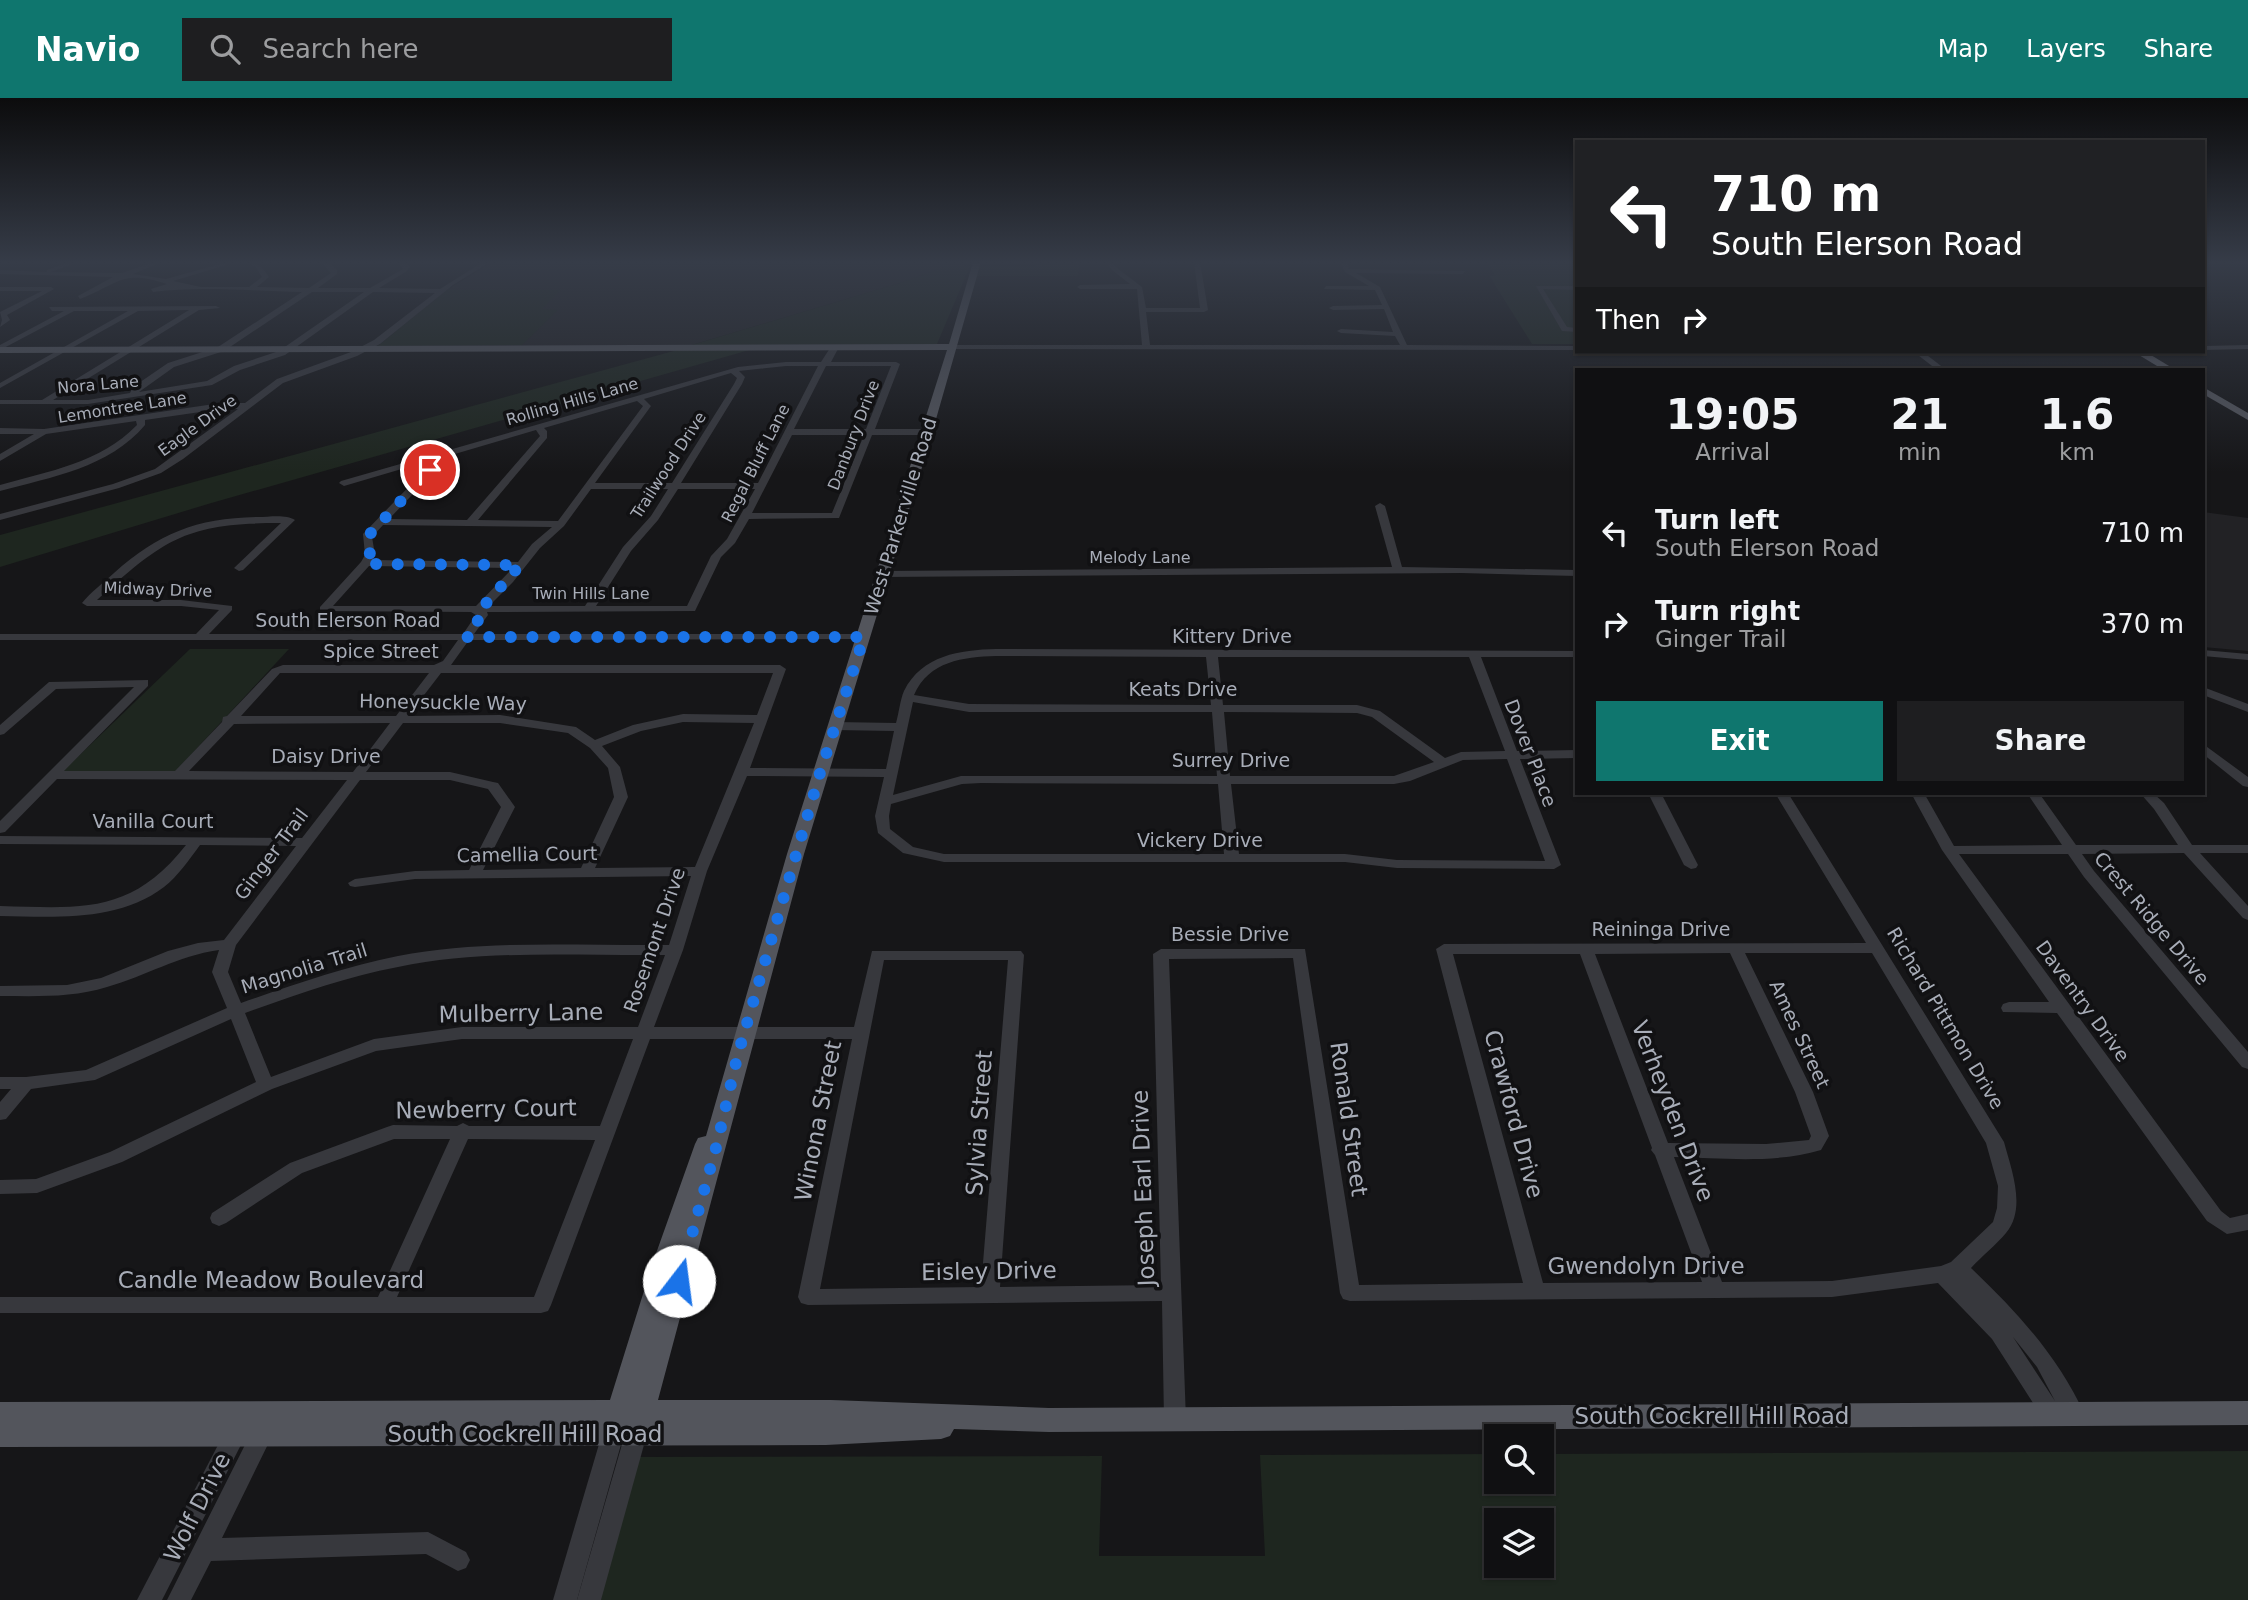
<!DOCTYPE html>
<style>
body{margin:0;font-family:"DejaVu Sans",sans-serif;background:#1e1e20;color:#f1f3f6;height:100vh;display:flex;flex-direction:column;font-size:26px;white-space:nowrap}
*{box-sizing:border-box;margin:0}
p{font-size:23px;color:#9c9d9f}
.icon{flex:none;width:38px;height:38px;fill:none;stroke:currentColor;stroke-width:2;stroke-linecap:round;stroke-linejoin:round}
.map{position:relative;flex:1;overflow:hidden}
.details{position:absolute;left:1575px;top:270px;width:630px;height:427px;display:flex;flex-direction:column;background:#101012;border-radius:0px;box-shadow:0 2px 5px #0004,0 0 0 2px #303032}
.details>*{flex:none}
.banner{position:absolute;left:1575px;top:42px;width:630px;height:214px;border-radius:0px;box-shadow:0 2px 5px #0004,0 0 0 2px #303032;background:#202124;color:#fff;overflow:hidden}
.buttons{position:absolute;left:1484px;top:1326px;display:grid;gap:14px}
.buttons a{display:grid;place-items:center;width:70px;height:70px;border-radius:0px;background:#101012;box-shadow:0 2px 5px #0004,0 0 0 2px #303032;font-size:35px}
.pin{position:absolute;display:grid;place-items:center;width:60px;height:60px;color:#fff;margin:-30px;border:4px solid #fff;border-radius:50%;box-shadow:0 2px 7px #0007}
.me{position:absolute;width:77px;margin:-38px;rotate:15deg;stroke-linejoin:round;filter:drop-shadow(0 0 5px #0008)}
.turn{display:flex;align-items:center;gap:24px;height:147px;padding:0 21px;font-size:32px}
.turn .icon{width:91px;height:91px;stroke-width:2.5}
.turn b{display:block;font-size:49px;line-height:60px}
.then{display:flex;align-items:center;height:66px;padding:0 21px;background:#0003;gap:14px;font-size:26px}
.eta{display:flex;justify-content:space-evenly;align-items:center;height:119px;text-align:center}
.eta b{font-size:42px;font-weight:700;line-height:49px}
.action{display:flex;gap:14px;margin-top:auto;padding:14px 21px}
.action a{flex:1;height:80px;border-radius:0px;background:#0f766e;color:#fff;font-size:28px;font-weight:700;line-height:80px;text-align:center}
.action a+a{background:#1e1e20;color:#f1f3f6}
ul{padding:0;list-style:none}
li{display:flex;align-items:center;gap:21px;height:91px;padding:0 21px}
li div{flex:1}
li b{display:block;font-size:26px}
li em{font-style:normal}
header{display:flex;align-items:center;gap:42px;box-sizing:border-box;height:98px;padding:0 35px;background:#0f766e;color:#fff}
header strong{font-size:33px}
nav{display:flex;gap:38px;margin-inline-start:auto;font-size:24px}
.search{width:490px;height:63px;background:#1e1e20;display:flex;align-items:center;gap:18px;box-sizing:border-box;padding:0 24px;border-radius:0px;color:#9c9d9f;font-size:26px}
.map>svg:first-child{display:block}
.built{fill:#222225}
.green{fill:#1e261f;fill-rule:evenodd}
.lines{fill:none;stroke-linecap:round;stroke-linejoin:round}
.minor{fill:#37383d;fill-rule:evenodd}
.major{fill:#53555c;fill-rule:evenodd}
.route{stroke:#1a73e8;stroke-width:12;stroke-dasharray:0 21.6}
.labels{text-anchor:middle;stroke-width:7;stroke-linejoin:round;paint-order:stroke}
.far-street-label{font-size:16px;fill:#a8adb8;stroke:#111113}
.street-label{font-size:19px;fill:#a8adb8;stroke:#111113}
.near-street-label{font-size:23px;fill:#a8adb8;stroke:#111113}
</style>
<header>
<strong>Navio</strong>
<div class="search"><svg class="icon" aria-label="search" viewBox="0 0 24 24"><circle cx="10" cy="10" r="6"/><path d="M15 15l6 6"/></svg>Search here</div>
<nav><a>Map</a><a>Layers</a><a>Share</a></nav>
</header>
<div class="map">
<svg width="2248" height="1502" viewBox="0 0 2248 1502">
<rect width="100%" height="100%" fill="#161618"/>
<g class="built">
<polygon points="493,164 966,164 964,168 945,169 900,185 692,247 378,248 448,191"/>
<polygon points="2203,414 2248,420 2248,553 2203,549"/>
</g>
<g class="green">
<polygon points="1036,164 1080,164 1078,178 977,178 980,169 1034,169"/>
<polygon points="1486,164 1577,164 1577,246 1532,246 1495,187 1490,178 1495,177"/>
<polygon points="970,168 937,246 692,247 900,185 945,169"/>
<polygon points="447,192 561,192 542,211 558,212 522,247 378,248"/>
<polygon points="681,251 753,251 208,406 0,469 0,437"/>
<polygon points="190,551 289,551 174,675 61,675"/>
<path d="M2248,1353v149h-1655l41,-143 468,-1 -3,100h166l-5,-101 236,-1v28h46v-28zM1496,1423h46v45h-46z"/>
</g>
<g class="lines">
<g class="minor">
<path d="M69,164h9l-27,10 71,1 32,-11h8l-29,12 33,5 61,-17h9l-63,19 28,6h48l13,-10 -7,-11 -13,-4c14,-1 19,3 27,15l-12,10 52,1 22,-15 -10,-11h7l9,8v4l-19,14h52l33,-19 -6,-7h7l6,5 -3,4 -28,17 61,1 43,-27h7l-37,23 -73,59 -23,12 -74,27 -100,76 -22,14 -42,15 -119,32v-6l113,-30 42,-15 83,-60h-17l-76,11v5c-36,43 -94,52 -145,66v-6c49,-14 100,-22 137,-60l-1,-4 -90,13 -46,27v-7l34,-20h-34v-6l44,1 177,-26h24l32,-24 74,-27 23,-12 61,-47 -62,-1 -88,63 -45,15 -28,15 -124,19h-88v-4h42l147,-90 -51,1 -138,77v-5l128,-72h-54l-74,39v-5l64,-34h-12l-3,-4 167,-1 4,2 -21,2 -146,90h35l42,-7 3,-6 35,-24 50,-16 84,-55c-49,-1 -102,-6 -149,0l-2,-3 16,-5c-46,-15 -48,0 -87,15l-2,-3 35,-19 -113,-3v-4l47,2v-2zM312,194h52l-85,59 -45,15 -27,15 -68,11 35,-25 50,-16z"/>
<polygon points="1107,164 1113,164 1117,170 1142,189 1146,210 1200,210 1194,164 1200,164 1208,212 1204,214 1146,214 1150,247 1400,247 1395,238 1341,235 1337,233 1341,231 1393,234 1384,211 1333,212 1329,210 1333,208 1382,207 1375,192 1324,191 1326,188 1369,188 1345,174 1340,164 1346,164 1349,171 1465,173 1463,176 1356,175 1380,189 1407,247 1577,248 1577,252 951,251 947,249 951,247 1142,247 1137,191 1080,191 1077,189 1080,187 1130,186 1112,172"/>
<polygon points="1536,188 1577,188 1577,192 1543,191 1567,229 1577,230 1577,234 1562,233"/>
<polygon points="0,189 51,189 54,191 7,217 10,222 0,229 2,222 0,214 42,193 0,193"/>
<path d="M832,247l7,2 -8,15h65l4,2 -25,65h50l4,3 -4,3h-53l-33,83 -90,1 -14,24 -14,14 -26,54 -208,1 1,3 -14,19h390l6,3 -2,2 -399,1 -18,25h329l6,4 -36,99 136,1 8,-38 -59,-1 -6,-4 6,-4 61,1c3,-10 4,-23 8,-32 18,-36 56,-41 92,-42l581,2v6h-96l36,94 60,-1v8l-57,1 41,106 -7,4 -157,-1 -52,-6h-401l-41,-9 -25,-20 -3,-17 9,-39 -137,-1 -40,95 -24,79 -29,77h200l18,-76h149l3,4 -24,332 161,-2 -8,-331 8,-5h144l54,336 164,-2 -87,-334 8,-5 422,-1 -91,-150h13l216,349c7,27 23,66 2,91 -10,12 -24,23 -35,35 47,45 86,87 114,147l-4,7 -7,3 -7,-3 -6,-10 -3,8 -7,3 -7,-3 -52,-81 -54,-56 -106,14 -482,4 -7,-2 -3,-6 -47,-335 -124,1 17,461 -3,7 -8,3 -8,-3 -3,-7 -2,-119 -354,4 -7,-2 -3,-6 54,-258h-202l-99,266 -3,6 -7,2h-541v-16h378l72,-158h-56l-92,34 -76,50 -7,3 -7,-3 -2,-5 2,-5 78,-50 97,-36 6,-2 64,1 6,-3 6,3h131l33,-87h-171l-86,12 -104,38 -150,73 -85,31 -37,1v-14l36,-1 74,-27 146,-70 -25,-63 -136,61 -64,9 -25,30 -6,1v-18l11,-13h-11v-12h26l60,-7 141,-62 -15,-36 7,-22c-42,6 -73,26 -112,37 -35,11 -71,9 -107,9v-10l67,-1 34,-7 67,-27 30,-8 26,-3 72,-94 -96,-1c-11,15 -22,31 -36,42 -46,35 -109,30 -164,29v-10c81,2 131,9 186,-61l-186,-1v-8l302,2 45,-58 -290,-1 -52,53 -5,1v-12l134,-134 -78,2 -52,45 -4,1v-10l49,-43 99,-2v6l-84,85h111l47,-49 1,-5 4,-1 45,-47 11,-4h151l9,-4 15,-21h-458v-6h196l23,-24 -38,-4h-94l-5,-3c9,-11 21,-20 32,-30 45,-40 83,-55 144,-56 11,0 28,-3 37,3l-52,50 -4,1 -5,-3 47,-45c-94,0 -116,15 -184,77h84l51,6v4l-23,24h254l13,-19 -5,-3 -151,-1v-4l41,-45 4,-7 -2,-21 63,-65v-3l-4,-3 -78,23 -5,-3 2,-2 397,-114 48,-5h35zM786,268h32l-60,117h-77l61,-99 3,-7 -6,-6zM826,268h65l-25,63h-72zM731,275l6,5 -3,6 -62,99h-77l56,-77 -7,-7zM637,303l6,5 -85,115 -80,-1 69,-82v-7l-3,-3zM536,332l4,6 -73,84 -78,-1 45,-47 2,-7 -5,-4zM792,337h72l-32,78h-80zM591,391h77l-17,27 -28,31 -38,59h-96l24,-24 27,-34 24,-22zM678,391h77l-28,50 -16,17 -24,50h-91l35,-55 27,-31zM383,427l169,2 -20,17 -14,18 -145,-2 2,-5 -3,-18zM369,468l144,2 -37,38h-143zM996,558l210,1 5,48 -242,-1 -55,-9c15,-34 49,-38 82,-39zM1218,559h251l36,94 -44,1 -16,6 -65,-47 -23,-6h-134zM280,575h149l-33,43h-155zM441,575h332l-16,42 -74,-1 -50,11 -38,15 -19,-13 -76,-12 -92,1zM913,604l56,10h243l5,64h-256l-68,19zM1224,614l133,1 15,4 62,45 -40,14h-164zM683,624l71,1 -59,144 -100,1 33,-71 -8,-30 -18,-21 39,-15zM390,625l-37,49 -164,-1 45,-47zM403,625h97l68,10 22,15 18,20 6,29 -33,71 -98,2 32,-63 -17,-24 -5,-1 -43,-10h-84zM1507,661l38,102 -148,-1 -52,-6h-106l-8,-70h163l16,-3 53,-21zM360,682h90l38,9 13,18 -32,63 -54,1 -60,8 -7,4 2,3 5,1 60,-8 276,-3 -22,69c-89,1 -184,-6 -271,11 -54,11 -105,29 -157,47l-13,-31 8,-27zM981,685l237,1 6,70h-280l-31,-7 -23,-18 -1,-13 2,-12 71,-20zM1730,855l65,139 16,44 -2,4 -43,4 -98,-1 -73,-189zM1745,855h127l114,190 12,43 -1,22 -4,14 -42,40 -10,4 -109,15 -110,1 -48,-125c47,1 101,7 147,-7l8,-14 -16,-44zM1453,856h127l72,194 -1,2 4,5 47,127 -159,1zM665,857l-27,72h-176l-88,12 -103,38 -26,-64c51,-18 100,-36 153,-46 86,-18 180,-11 267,-12zM884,862h124l-27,327 -161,2zM468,1041l127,1 -61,157h-137zM2013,1239l24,30 18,34z"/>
<polygon points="2248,247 2248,251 2203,252 2203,248"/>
<polygon points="1914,254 1923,254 1945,271 1936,271"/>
<polygon points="1380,405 1385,408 1402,469 1577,472 1577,478 1461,475 883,479 878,476 883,473 1392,469 1375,408"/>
<polygon points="2203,552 2248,556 2248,562 2203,558"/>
<polygon points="2203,589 2248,606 2248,614 2203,597"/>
<polygon points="2203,646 2248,679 2248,689 2243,688 2203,656"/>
<polygon points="1648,695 1661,695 1698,767 1696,770 1691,771 1684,767"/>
<polygon points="1911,695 1924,695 1954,748 2062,747 2027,695 2039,695 2076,747 2178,747 2154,711 2140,695 2153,695 2164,705 2192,747 2248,747 2248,755 2200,755 2248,808 2248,822 2243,820 2184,755 2082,756 2094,773 2248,954 2248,971 2242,969 2084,779 2068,756 1959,756 2221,1113 2230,1120 2248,1116 2248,1132 2227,1136 2207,1123 2057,915 2003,914 2001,910 2003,906 2009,904 2049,904 1942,752"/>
<polygon points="237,1323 245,1326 248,1333 162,1502 137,1502 229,1326"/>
<polygon points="263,1324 271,1327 274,1334 222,1440 428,1434 466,1454 470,1462 466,1470 458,1473 426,1456 211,1463 191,1502 167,1502 255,1327"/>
<polygon points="613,1326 621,1329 624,1336 577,1502 553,1502 602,1336 605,1329"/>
<polygon points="636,1326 644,1329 647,1336 601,1502 577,1502 625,1336 628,1329"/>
</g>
<g class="major">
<polygon points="973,164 981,164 926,356 804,756 658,1302 831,1302 1049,1310 2248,1303 2248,1327 1049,1334 954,1331 950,1338 941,1341 826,1347 0,1349 0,1304 610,1302 653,1164 695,1046 698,1040 706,1038 787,756 947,252 0,255 0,249 949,246"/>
<polygon points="2134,254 2146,254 2174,271 2162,271"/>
<polygon points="2203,289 2248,315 2248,322 2203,296"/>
</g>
</g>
<linearGradient id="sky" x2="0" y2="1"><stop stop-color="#0c0c0d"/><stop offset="0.44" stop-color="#363c48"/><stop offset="1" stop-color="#363c48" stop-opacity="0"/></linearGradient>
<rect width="2248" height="374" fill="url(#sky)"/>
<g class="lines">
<polyline class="route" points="430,372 368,438 370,457 366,466 520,467 481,511 482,517 466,539 864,539 820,675 738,956 717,1046 679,1183"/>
</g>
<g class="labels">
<g class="far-street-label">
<text transform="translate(98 286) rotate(-5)" y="6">Nora Lane</text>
<text transform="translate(572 303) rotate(-16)" y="6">Rolling Hills Lane</text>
<text transform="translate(122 309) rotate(-9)" y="6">Lemontree Lane</text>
<text transform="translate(197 327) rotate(-36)" y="6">Eagle Drive</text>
<text transform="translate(853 337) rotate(-69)" y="6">Danbury Drive</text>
<text transform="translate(755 365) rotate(-63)" y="6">Regal Bluff Lane</text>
<text transform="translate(668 367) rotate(-57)" y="6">Trailwood Drive</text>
<text x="1140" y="465">Melody Lane</text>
<text transform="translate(158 491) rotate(2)" y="6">Midway Drive</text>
<text x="591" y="501">Twin Hills Lane</text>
</g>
<g class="street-label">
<text transform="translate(900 418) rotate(-73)" y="7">West Parkerville Road</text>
<text x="348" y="529">South Elerson Road</text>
<text x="1232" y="545">Kittery Drive</text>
<text x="381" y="560">Spice Street</text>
<text x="1183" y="598">Keats Drive</text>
<text transform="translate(443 604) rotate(1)" y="7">Honeysuckle Way</text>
<text transform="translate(1531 655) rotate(69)" y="7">Dover Place</text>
<text x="326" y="665">Daisy Drive</text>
<text x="1231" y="669">Surrey Drive</text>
<text x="153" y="730">Vanilla Court</text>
<text x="1200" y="749">Vickery Drive</text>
<text transform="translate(271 756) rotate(-53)" y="7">Ginger Trail</text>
<text transform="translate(527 756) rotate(-1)" y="7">Camellia Court</text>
<text transform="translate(2152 820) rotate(50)" y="7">Crest Ridge Drive</text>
<text x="1661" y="838">Reininga Drive</text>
<text x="1230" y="843">Bessie Drive</text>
<text transform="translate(654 842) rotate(-71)" y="7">Rosemont Drive</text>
<text transform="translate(304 870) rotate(-17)" y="7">Magnolia Trail</text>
<text transform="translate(2083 903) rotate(54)" y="7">Daventry Drive</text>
<text transform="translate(1946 920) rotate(59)" y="7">Richard Pittmon Drive</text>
<text transform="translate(1800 936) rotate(65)" y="7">Ames Street</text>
</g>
<g class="near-street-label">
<text transform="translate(521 915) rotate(-1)" y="8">Mulberry Lane</text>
<text transform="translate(486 1011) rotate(-1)" y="8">Newberry Court</text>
<text transform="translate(1673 1013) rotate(69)" y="8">Verheyden Drive</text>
<text transform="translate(1514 1016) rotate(75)" y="8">Crawford Drive</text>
<text transform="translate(1349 1021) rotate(82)" y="8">Ronald Street</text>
<text transform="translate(818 1023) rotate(-79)" y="8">Winona Street</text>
<text transform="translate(979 1025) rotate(-86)" y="8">Sylvia Street</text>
<text transform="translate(1143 1090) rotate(-92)" y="8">Joseph Earl Drive</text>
<text x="1646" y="1176">Gwendolyn Drive</text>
<text transform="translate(989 1173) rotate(-1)" y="8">Eisley Drive</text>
<text x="271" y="1190">Candle Meadow Boulevard</text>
<text x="1712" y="1326">South Cockrell Hill Road</text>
<text x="525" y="1344">South Cockrell Hill Road</text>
<text transform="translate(197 1409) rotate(-63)" y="8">Wolf Drive</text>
</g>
</g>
</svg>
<div class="buttons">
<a><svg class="icon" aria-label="search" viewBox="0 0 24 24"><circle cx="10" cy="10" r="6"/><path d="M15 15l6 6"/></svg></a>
<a><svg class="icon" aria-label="layers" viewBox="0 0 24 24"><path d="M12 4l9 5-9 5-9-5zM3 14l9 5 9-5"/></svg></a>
</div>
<div class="pin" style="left:430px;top:372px;background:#d93025"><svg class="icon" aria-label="arrive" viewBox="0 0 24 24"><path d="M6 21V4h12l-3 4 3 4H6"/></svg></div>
<svg class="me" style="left:679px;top:1183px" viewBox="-20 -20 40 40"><circle r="19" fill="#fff"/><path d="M0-13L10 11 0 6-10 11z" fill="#1a73e8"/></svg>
<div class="banner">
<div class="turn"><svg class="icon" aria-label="left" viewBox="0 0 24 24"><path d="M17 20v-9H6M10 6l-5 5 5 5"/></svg><div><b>710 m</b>South Elerson Road</div></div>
<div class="then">Then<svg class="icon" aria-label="right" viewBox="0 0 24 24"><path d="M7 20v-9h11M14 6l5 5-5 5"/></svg></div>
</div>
<section class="details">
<div class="eta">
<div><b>19:05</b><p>Arrival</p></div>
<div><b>21</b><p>min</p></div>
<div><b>1.6</b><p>km</p></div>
</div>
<ul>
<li><svg class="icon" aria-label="left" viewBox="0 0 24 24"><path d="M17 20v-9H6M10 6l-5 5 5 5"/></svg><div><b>Turn left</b><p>South Elerson Road</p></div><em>710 m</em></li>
<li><svg class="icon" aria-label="right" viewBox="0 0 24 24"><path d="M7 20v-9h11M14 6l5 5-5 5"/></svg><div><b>Turn right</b><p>Ginger Trail</p></div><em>370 m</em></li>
</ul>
<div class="action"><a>Exit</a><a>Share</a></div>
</section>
</div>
